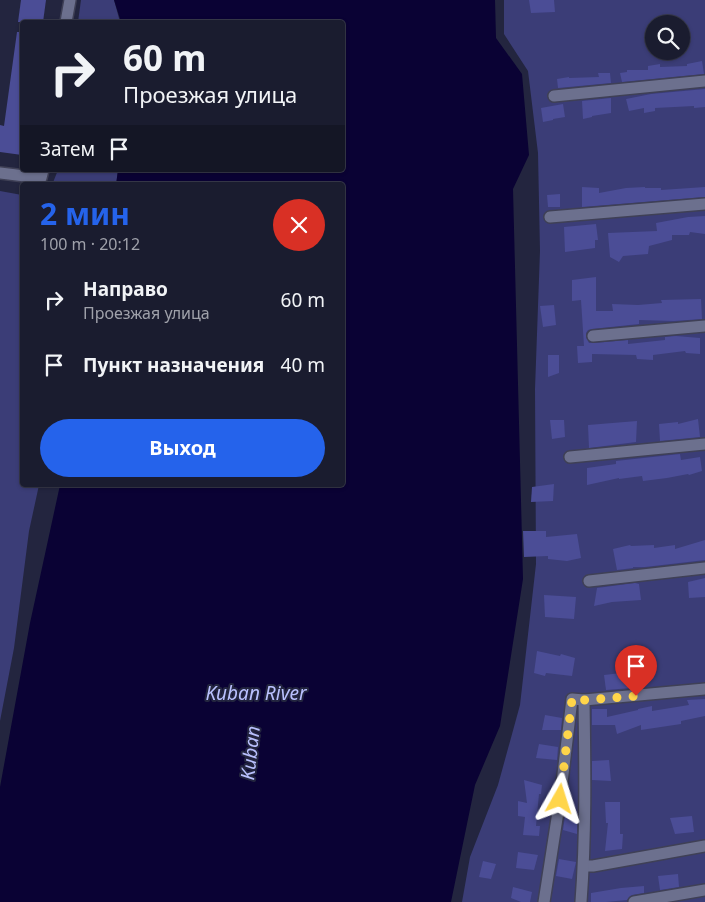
<!DOCTYPE html>
<html lang="ru">
<meta charset="utf-8">
<style>
body{margin:0;font-family:"Noto Sans",sans-serif;background:#232537;color:#f1f3f6;height:100vh;display:flex;flex-direction:column;font-size:19px;white-space:nowrap}
*{box-sizing:border-box;margin:0}
p{font-size:16px;color:#9fa1aa}
.icon{flex:none;width:28px;height:28px;fill:none;stroke:currentColor;stroke-width:2;stroke-linecap:round;stroke-linejoin:round}
.map{position:relative;flex:1;overflow:hidden}
.panel{position:absolute;left:20px;top:182px;width:325px;height:305px;display:flex;flex-direction:column;background:#1a1c2f;border-radius:5px;box-shadow:0 1px 4px #0004,0 0 0 1px #383a4b}
.panel>*{flex:none}
.top-card{position:absolute;left:20px;top:20px;width:325px;height:152px;border-radius:5px;box-shadow:0 1px 4px #0004,0 0 0 1px #383a4b;background:#1a1c2f;color:#f1f3f6;overflow:hidden}
.tools{position:absolute;left:645px;top:15px;display:grid;gap:10px}
.tools a{display:grid;place-items:center;width:45px;height:45px;border-radius:50%;background:#1a1c2f;box-shadow:0 1px 4px #0004,0 0 0 1px #383a4b;font-size:25px}
.pin{position:absolute;display:grid;place-items:center;width:42px;height:42px;color:#fff;margin:-51px -21px;border-radius:50% 50% 50% 0;rotate:-45deg;box-shadow:0 0 5px #0007}
.pin .icon{rotate:45deg}
.me{position:absolute;width:55px;margin:-28px;rotate:6deg;stroke-linejoin:round;filter:drop-shadow(0 0 4px #0008)}
.turn{display:flex;align-items:center;gap:18px;height:105px;padding:0 20px;font-size:22px}
.turn .icon{width:65px;height:65px;stroke-width:2.5}
.turn b{display:block;font-size:35px;line-height:42px}
.then{display:flex;align-items:center;height:48px;padding:0 20px;background:#0003;gap:10px;font-size:19px}
.round{display:grid;place-items:center;flex:none;width:52px;height:52px;border-radius:26px;background:#232537}
.overview{display:flex;align-items:center;justify-content:space-between;height:85px;padding:0 20px}
h1{font-size:30px;font-weight:700;line-height:38px;color:#2563eb}
.button{display:flex;gap:10px;margin-top:auto;padding:10px 20px}
.button a{flex:1;height:58px;border-radius:30px;background:#2563eb;color:#fff;font-size:20px;font-weight:700;line-height:58px;text-align:center}
ul{padding:0;list-style:none}
li{display:flex;align-items:center;gap:15px;height:65px;padding:0 20px}
li div{flex:1}
li b{display:block;font-size:19px}
li em{font-style:normal}
.map>svg:first-child{display:block}
.green{fill:#3b3d77;fill-rule:evenodd}
.water{fill:#0a0234}
.building{fill:#4b4d96}
.lines{fill:none;stroke-linecap:round;stroke-linejoin:round}
.street-casing{stroke:#3f4056;stroke-width:14}
.street{stroke:#6c708e;stroke-width:11}
.route{stroke:#ffd54a;stroke-width:9;stroke-dasharray:0 16.2}
.labels{text-anchor:middle;stroke-width:4;stroke-linejoin:round;paint-order:stroke}
.water-label{font-size:19px;font-style:italic;fill:#b9c0fe;stroke:#23253f}
</style>
<div class="map">
<svg width="705" height="902" viewBox="0 0 705 902">
<rect width="100%" height="100%" fill="#23253f"/>
<g class="green">
<polygon points="81,0 114,0 120,22 78,22"/>
<path d="M504,0h201v902h-243l8,-45 28,-72 22,-80 16,-141 -1,-175 5,-138 -2,-98 -10,-82 -24,-37zM654,24h27v27h-27z"/>
<polygon points="58,170 118,170 116,185 52,185"/>
<polygon points="0,191 22,195 22,485 39,485 29,531 14,648 0,721"/>
</g>
<polygon class="water" points="114,0 495,0 496,38 522,74 529,155 513,189 523,579 500,726 475,785 451,902 0,902 0,787 30,623 60,485 342,485 342,185 116,185 118,170 342,170 342,22 121,22"/>
<g class="building">
<polygon points="21,0 46,0 43,22 18,22"/>
<polygon points="529,0 554,0 555,12 531,13"/>
<polygon points="17,32 22,32 22,155 0,152 0,125 4,126"/>
<polygon points="702,61 704,74 622,82 620,73 627,72 627,70 648,70 648,66 660,64 660,67 687,66 687,64"/>
<polygon points="598,73 610,73 611,83 558,88 557,79 569,77 569,78 599,77"/>
<polygon points="705,89 705,107 694,108 694,106 655,108 655,111 644,113 644,108 629,111 626,99 651,94"/>
<polygon points="611,98 611,113 592,116 592,117 583,119 582,101"/>
<polygon points="563,104 565,117 553,119 553,120 543,122 541,108"/>
<polygon points="582,187 599,188 599,193 626,188 645,187 645,188 661,188 661,190 705,187 705,197 582,207"/>
<polygon points="560,194 560,207 548,207 547,195"/>
<polygon points="705,216 705,234 690,232 689,235 672,235 672,240 649,246 648,254 623,256 619,262 610,257 608,233 657,231 656,223 688,217"/>
<polygon points="596,224 598,240 595,240 595,248 565,252 564,227"/>
<polygon points="596,277 596,311 613,311 612,304 638,305 662,303 661,300 701,299 702,319 674,321 639,320 639,324 592,329 588,330 586,333 586,337 589,343 594,343 628,340 628,344 665,340 665,337 676,336 700,338 700,354 686,353 685,351 653,355 653,360 637,359 636,355 592,354 592,362 578,363 577,346 584,346 581,300 572,301 572,280"/>
<polygon points="554,305 556,325 543,327 540,306"/>
<polygon points="548,355 559,355 559,373 548,377"/>
<polygon points="698,419 700,437 660,441 659,424 678,422 678,424"/>
<polygon points="550,420 564,420 565,437 552,439"/>
<polygon points="637,421 636,442 589,448 588,425"/>
<polygon points="680,454 681,460 700,457 702,471 689,475 688,474 667,478 643,481 642,476 619,479 619,478 587,485 587,468 616,464 616,461"/>
<polygon points="554,484 553,501 531,502 532,487"/>
<polygon points="523,531 546,531 546,537 577,534 581,558 567,561 548,559 548,556 524,557"/>
<polygon points="705,540 705,560 645,567 633,567 633,568 617,570 613,549 630,545 631,546 654,545 654,548 675,545 675,549"/>
<polygon points="705,578 705,597 689,598 688,582"/>
<polygon points="635,583 639,584 641,600 612,602 594,606 597,588"/>
<polygon points="544,595 576,597 574,619 545,617"/>
<polygon points="537,651 560,656 561,654 575,658 572,676 546,673 545,676 534,673"/>
<polygon points="630,672 631,688 606,690 604,675"/>
<polygon points="705,699 705,716 681,721 681,724 641,730 641,725 617,734 615,725 592,725 592,709 607,709 607,717 638,710 638,709 652,706 652,711 689,705 687,700"/>
<polygon points="545,715 562,718 561,730 542,730"/>
<polygon points="539,744 558,747 557,760 536,758"/>
<polygon points="609,760 611,781 592,780 592,761"/>
<polygon points="524,780 542,785 541,794 539,794 536,826 540,826 539,836 523,835 525,817 518,816 518,801 527,803"/>
<polygon points="605,802 620,802 620,834 623,834 622,849 605,851 608,823 606,823"/>
<polygon points="565,816 577,817 577,834 563,830"/>
<polygon points="692,816 694,832 675,834 670,818"/>
<polygon points="518,852 538,855 534,870 516,868"/>
<polygon points="559,859 576,862 572,879 556,876"/>
<polygon points="483,861 496,864 491,879 479,877"/>
<polygon points="678,874 679,887 660,890 658,876"/>
<polygon points="644,886 644,893 632,895 629,897 627,900 606,902 591,902 591,893 621,888"/>
<polygon points="513,887 532,892 530,902 521,902 511,898"/>
</g>
<g class="lines">
<g class="street-casing">
<g id="street">
<polyline points="66,22 70,0"/>
<polyline points="554,96 705,81"/>
<polyline points="0,173 41,178 43,170"/>
<polyline points="550,217 705,204"/>
<polyline points="593,336 705,326"/>
<polyline points="570,457 705,444"/>
<polyline points="589,581 705,568"/>
<polyline points="584,866 593,866 705,846"/>
<polyline points="544,902 560,799 572,699 584,700 705,689"/>
<path d="M581,902c5,-67 4,-134 3,-202"/>
<polyline points="634,902 705,890"/>
</g>
</g>
<use href="#street" class="street"/>
</g>
<g class="lines">
<polyline class="route" points="560,799 572,699 584,700 636,696"/>
</g>
<g class="labels">
<g class="water-label">
<text x="256" y="700">Kuban River</text>
<text transform="translate(250 753) rotate(-84)" y="7">Kuban</text>
</g>
</g>
</svg>
<div class="tools">
<a><svg class="icon" aria-label="search" viewBox="0 0 24 24"><circle cx="10" cy="10" r="6"/><path d="M15 15l6 6"/></svg></a>
</div>
<div class="pin" style="left:636px;top:696px;background:#d93025"><svg class="icon" aria-label="arrive" viewBox="0 0 24 24"><path d="M6 21V4h12l-3 4 3 4H6"/></svg></div>
<svg class="me" style="left:560px;top:799px" viewBox="-20 -20 40 40"><path d="M0-17L14 15 0 8-14 15z" fill="#ffd54a" stroke="#fff" stroke-width="4"/></svg>
<div class="top-card">
<div class="turn"><svg class="icon" aria-label="right" viewBox="0 0 24 24"><path d="M7 20v-9h11M14 6l5 5-5 5"/></svg><div><b>60 m</b>Проезжая улица</div></div>
<div class="then">Затем<svg class="icon" aria-label="arrive" viewBox="0 0 24 24"><path d="M6 21V4h12l-3 4 3 4H6"/></svg></div>
</div>
<section class="panel">
<div class="overview"><div><h1>2 мин</h1><p>100 m · 20:12</p></div><a class="round" style="background:#d93025;color:#fff"><svg class="icon" aria-label="close" viewBox="0 0 24 24"><path d="M6 6l12 12M18 6L6 18"/></svg></a></div>
<ul>
<li><svg class="icon" aria-label="right" viewBox="0 0 24 24"><path d="M7 20v-9h11M14 6l5 5-5 5"/></svg><div><b>Направо</b><p>Проезжая улица</p></div><em>60 m</em></li>
<li><svg class="icon" aria-label="arrive" viewBox="0 0 24 24"><path d="M6 21V4h12l-3 4 3 4H6"/></svg><div><b>Пункт назначения</b></div><em>40 m</em></li>
</ul>
<div class="button"><a>Выход</a></div>
</section>
</div>
